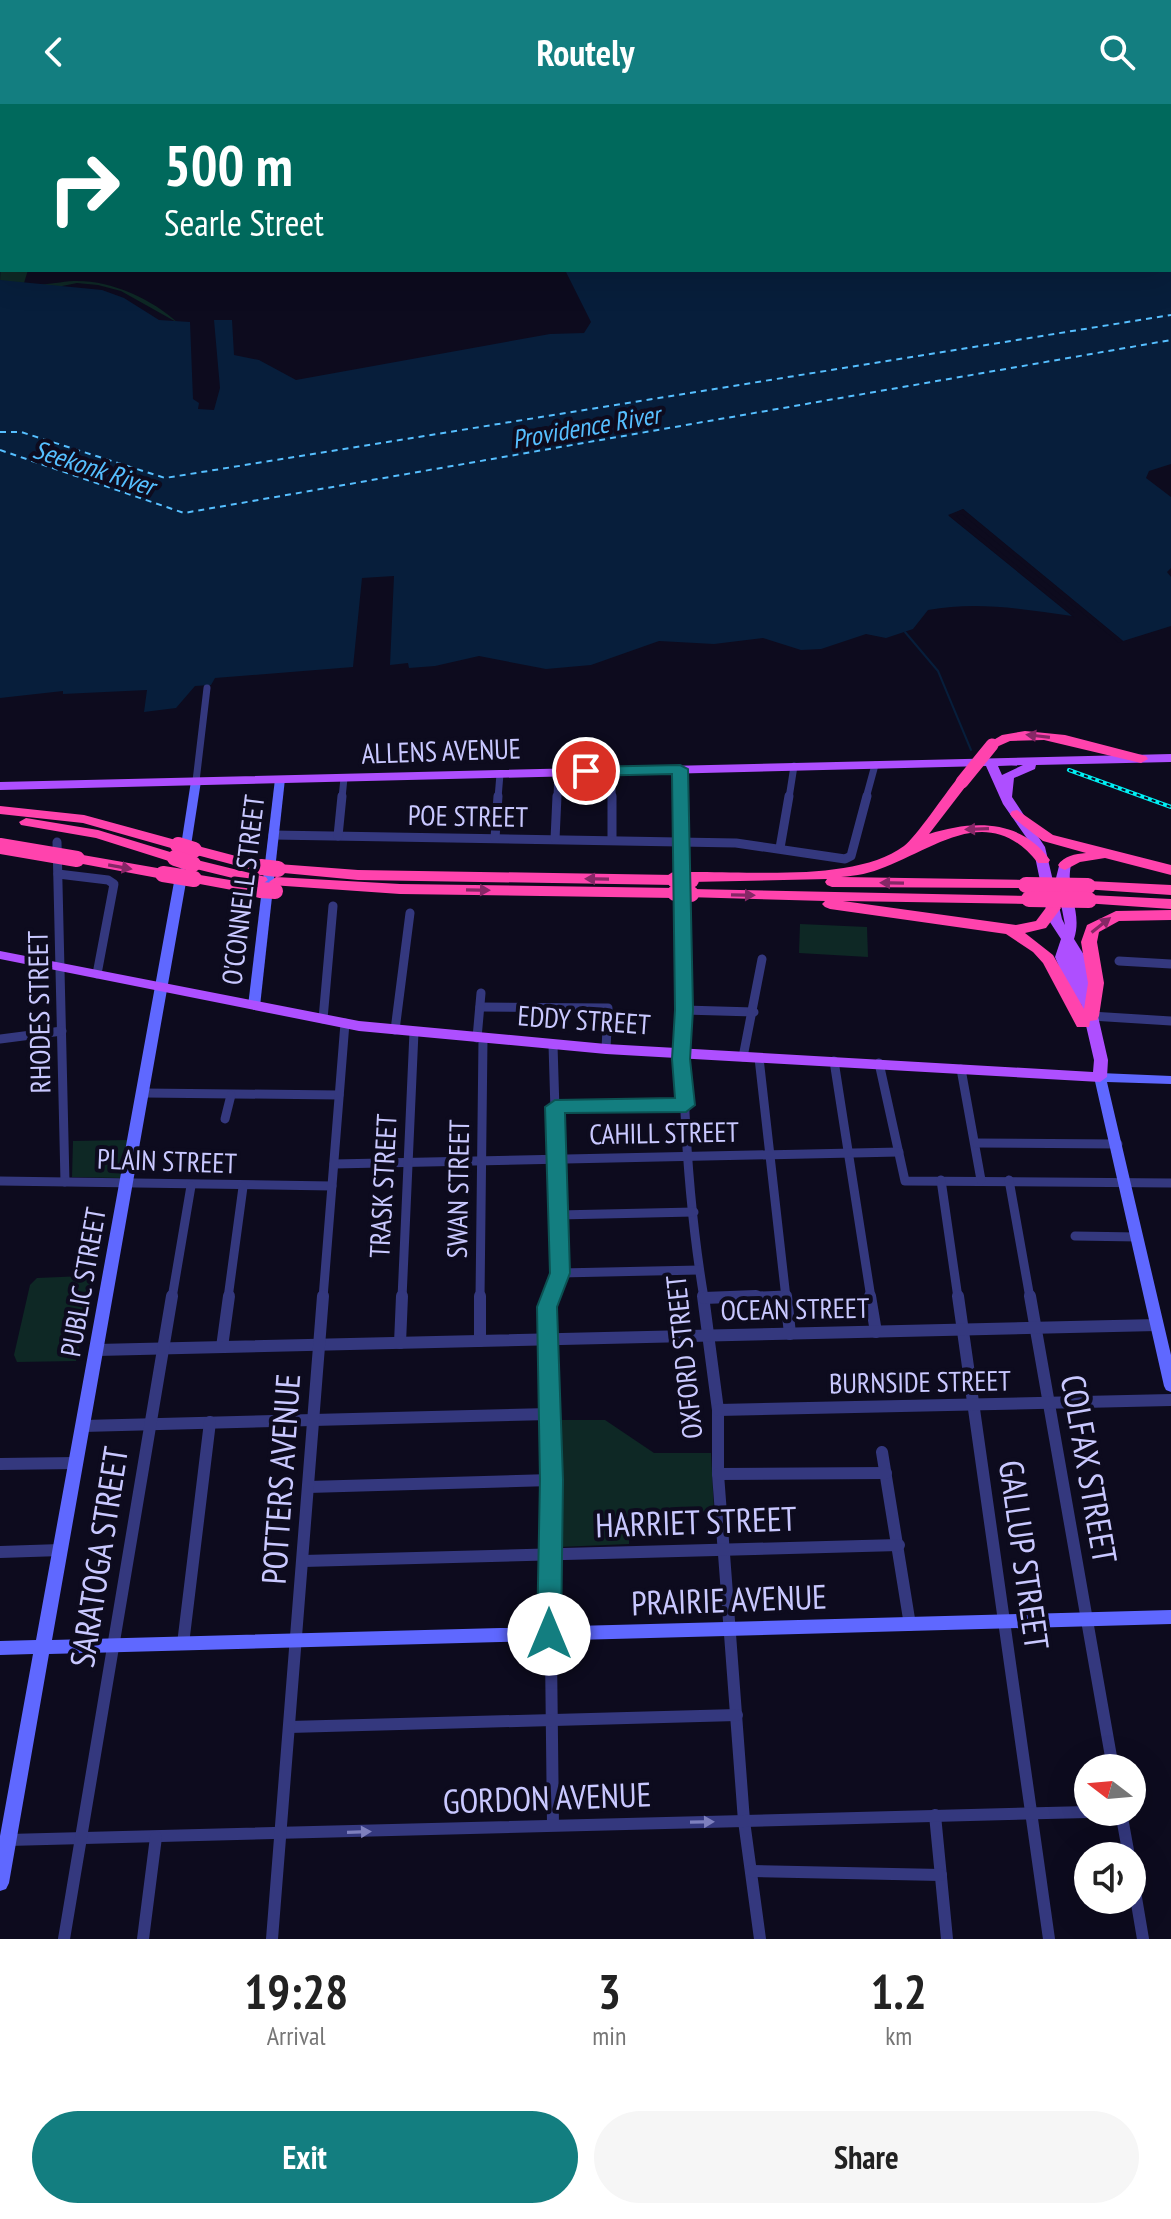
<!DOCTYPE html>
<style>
body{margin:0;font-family:"PT Sans Narrow",sans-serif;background:#f6f6f6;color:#222;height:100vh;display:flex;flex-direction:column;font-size:30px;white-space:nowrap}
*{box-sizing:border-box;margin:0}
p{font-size:26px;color:#767676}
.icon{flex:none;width:44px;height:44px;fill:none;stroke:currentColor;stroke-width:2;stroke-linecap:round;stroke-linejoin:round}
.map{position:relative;height:1835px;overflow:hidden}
.sheet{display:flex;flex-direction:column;background:#fff;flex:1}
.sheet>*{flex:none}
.guide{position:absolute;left:0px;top:0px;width:1172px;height:168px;box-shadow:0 8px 32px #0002;background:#00695c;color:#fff;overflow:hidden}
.needle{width:52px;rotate:286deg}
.fabs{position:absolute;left:1074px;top:1650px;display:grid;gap:16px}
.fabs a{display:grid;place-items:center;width:72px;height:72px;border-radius:50%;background:#fff;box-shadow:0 8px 32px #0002;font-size:40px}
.pin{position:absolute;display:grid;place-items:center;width:68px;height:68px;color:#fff;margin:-34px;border:4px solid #fff;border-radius:50%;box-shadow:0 2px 8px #0007}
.me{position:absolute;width:88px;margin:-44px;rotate:0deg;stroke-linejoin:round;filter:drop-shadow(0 0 6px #0008)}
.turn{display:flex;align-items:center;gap:28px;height:168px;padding:0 32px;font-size:36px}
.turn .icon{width:104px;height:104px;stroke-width:2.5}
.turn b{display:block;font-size:56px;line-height:68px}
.eta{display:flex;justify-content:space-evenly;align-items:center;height:136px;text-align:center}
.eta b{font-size:48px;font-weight:600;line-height:56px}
.primary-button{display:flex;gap:16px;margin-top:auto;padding:16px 32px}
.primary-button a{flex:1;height:92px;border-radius:48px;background:#137e80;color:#fff;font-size:32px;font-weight:600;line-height:92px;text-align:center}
.primary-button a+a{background:#f6f6f6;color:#222}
header{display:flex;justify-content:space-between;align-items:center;height:104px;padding:0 32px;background:#137e80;color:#fff;font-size:36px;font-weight:600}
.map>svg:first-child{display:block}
.green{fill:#0e2825}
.water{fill:#071e3b}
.pier{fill:#0d0b1e}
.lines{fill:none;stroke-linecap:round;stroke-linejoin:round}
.stream{stroke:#071e3b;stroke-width:2}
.ferry{stroke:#56bfff;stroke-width:2;stroke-dasharray:6 5;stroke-linecap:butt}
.street-far3{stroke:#34387e;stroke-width:5}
.street-far2{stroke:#34387e;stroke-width:7}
.street-far1{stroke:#34387e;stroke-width:9}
.street{stroke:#34387e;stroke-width:12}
.secondary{fill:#5f68ff;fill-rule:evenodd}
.primary{fill:#ae4fff;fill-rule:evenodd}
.highway{fill:#ff43ad;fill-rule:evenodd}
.rail-casing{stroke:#00eff3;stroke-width:4}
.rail{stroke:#0d0b1e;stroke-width:2;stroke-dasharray:4;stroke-linecap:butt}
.highway-bridge-far1{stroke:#ff43ad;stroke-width:13}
.highway-bridge{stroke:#ff43ad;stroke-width:16}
.oneway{fill:#862766}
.oneway2{fill:#7e80be}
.route{fill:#137e80;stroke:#0c5253;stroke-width:2}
.labels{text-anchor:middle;stroke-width:8;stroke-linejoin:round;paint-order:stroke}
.far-water-label{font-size:26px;font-style:italic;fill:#56bfff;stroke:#0d0b1e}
.street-label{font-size:28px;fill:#c9c8ff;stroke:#0d0b1e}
.near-street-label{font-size:34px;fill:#c9c8ff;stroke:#0d0b1e}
</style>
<header><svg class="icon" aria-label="back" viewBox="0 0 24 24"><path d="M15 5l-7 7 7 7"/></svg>Routely<svg class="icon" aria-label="search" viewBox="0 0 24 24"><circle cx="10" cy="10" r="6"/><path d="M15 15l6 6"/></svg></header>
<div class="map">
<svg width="1171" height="1835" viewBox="0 0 1171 1835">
<rect width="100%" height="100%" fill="#0d0b1e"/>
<g class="green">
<polygon points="422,0 986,0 993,2 417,2"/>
<path d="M2,133v33h26l-4,13c18,4 32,-1 50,-2 37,-1 78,18 104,42l-57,-32 -23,-6 -21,-2 -30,6 -47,-7z"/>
<polygon points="800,820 867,823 868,853 799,849"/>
<polygon points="128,1036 121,1074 72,1073 73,1037"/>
<polygon points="84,1172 92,1178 76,1257 17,1258 14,1251 30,1181 37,1174"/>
<polygon points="560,1316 605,1316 654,1349 711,1349 714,1407 629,1412 629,1440 559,1443"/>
</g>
<path class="water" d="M1171,83v277l-22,7 -3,7 25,19v71l-4,4 4,5v49l-48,15 -160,-132 -14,7 123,100c-49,-7 -95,-15 -144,-6l-15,19 -27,9 -20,-4 -45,15 -20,1 -38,-12 -49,6 -55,-3 -68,24 -45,4 -67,-13 -44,10 -26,2 -1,-5 -18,2 4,-89 -32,2 -9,89 -138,11 -4,7 -16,1 -19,22 -32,4 3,-22 -84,4v-3l-63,7v-418l102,10 22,8 35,22 31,2 3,77 6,4 -1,6 16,1 6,-22 -6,-68h18l2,35 25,5 37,20 254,-46 34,-1 7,-11 -26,-52h605z"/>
<polygon class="pier" points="963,405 1123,537 1119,539 962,410 956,412 1075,509 1075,514 948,411"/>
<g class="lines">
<polyline class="stream" points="905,528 938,567 971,646"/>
<g class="ferry">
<polyline points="0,328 21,328 165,374 1171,211"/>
<polyline points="0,346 184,409 1171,236"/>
</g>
<g class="street-far3">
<polyline points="37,0 42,2"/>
<polyline points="175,0 180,2"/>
<polyline points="310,0 316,2"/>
<polyline points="84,2 90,0"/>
<polyline points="238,2 244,0"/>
<polyline points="297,2 302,0"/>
<polyline points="356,2 361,0"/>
<polyline points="414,2 419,0"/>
</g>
<g class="street-far2">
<polyline points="680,665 680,694"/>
<polyline points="612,666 612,694"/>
<polyline points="196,677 207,584"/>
<polyline points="342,694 344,674"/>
<polyline points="498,694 500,670"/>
<polyline points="557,694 558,668"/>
<polyline points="789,694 794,662"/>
<polyline points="866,694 875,661"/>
</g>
<g class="street-far1">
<polyline points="612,692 612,736"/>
<path d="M680,692c3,167 -4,337 24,502"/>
<polyline points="273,731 736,739 845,755 851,752 867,692"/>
<polyline points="338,732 342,692"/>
<polyline points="495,734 498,692"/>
<polyline points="555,735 557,692"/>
<polyline points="57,738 65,1078"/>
<polyline points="780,744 789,692"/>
<polyline points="58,770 108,776 114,780 97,870"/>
<polyline points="1119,857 1171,860"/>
<polyline points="480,903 608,904 606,945"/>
<polyline points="684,906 754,908"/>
<polyline points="1091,912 1171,917"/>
<polyline points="323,915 333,802"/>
<polyline points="395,926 410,809"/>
<polyline points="477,934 481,889"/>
<polyline points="0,935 62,927"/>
<polyline points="743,953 762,855"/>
<polyline points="759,954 786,1194"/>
<polyline points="834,957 871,1194"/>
<polyline points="879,959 905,1077 1171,1079"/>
<polyline points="961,965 981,1076"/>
<polyline points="145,989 339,991"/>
<polyline points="555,1003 686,1001"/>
<polyline points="225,1015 231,991"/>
<polyline points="976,1039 1118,1040"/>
<polyline points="334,1060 899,1048"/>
<polyline points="941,1076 958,1194"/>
<polyline points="1009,1076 1030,1194"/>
<polyline points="0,1077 332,1082"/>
<polyline points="558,1111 694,1108"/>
<polyline points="1075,1132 1138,1133"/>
<polyline points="560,1169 699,1166"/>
<polyline points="172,1194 191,1082"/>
<polyline points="228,1194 243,1083"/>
<polyline points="323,1194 345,919"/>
<polyline points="402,1194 414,928"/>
<polyline points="480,1194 483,935"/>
<polyline points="550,1194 560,1169 553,941"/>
<polyline points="704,1194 786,1191"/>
</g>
<g class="street">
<polyline points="551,1192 547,1203 553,1721"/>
<polyline points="703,1192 718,1306 718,1370 744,1717 760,1835"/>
<polyline points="786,1192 790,1230"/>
<polyline points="870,1192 876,1228"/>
<polyline points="958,1192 1049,1835"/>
<polyline points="1030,1192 1113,1664"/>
<polyline points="704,1194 756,1192"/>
<polyline points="480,1237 480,1192"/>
<polyline points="400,1239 402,1192"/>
<polyline points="222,1243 229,1192"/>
<polyline points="97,1246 1157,1221"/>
<polyline points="718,1306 1171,1296"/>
<polyline points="83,1322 549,1310"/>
<polyline points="882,1348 910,1521"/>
<polyline points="0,1360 77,1359"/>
<polyline points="718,1370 886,1369"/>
<polyline points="308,1383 551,1376"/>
<polyline points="0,1448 61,1446"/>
<polyline points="303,1457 899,1441"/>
<polyline points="183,1540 210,1318"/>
<polyline points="289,1623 737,1611"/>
<polyline points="1121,1708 1129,1752"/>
<polyline points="935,1711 947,1835"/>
<polyline points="8,1736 1088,1708"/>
<polyline points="751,1767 941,1771"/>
<polyline points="1132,1770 1143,1835"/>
<polyline points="64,1835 172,1192"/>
<polyline points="143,1835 156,1733"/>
<polyline points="272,1835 323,1192"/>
</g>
<g class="secondary">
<polygon points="89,0 98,0 100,2 91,2"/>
<polygon points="591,0 599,0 601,2 593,2"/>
<polygon points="1126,0 1136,0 1133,2 1123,2"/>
<polygon points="280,672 285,675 260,902 254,906 248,902 275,675"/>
<polygon points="196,674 201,677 190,748 185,751 180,748 191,677"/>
<polygon points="182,764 188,767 52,1536 1171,1506 1171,1520 49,1550 9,1779 6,1785 0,1787 0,1732 33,1550 0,1551 0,1537 36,1536 176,767"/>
<polygon points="1100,969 1171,972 1171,980 1107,978 1171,1251 1171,1288 1166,1286 1164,1282 1094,973"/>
</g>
<path class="primary" d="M1171,650v8l-135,3 -1,4 -21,9 -2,19 33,50 17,72 3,6 -9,-47 4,-16 5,-1 6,4c-6,28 12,46 3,74l10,16 24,105 -1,17 -7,5 -494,-28 -247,-23 -359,-72v-8l359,70 247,23 487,28 1,-12 -13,-56 -6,-1 -2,-3 -18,-43 6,-18 -13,-20 -15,-72 -30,-43 -17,-38 -986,24v-8zM1023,661l-21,10 -4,-9z"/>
<g class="highway">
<polygon points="1025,627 1065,631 1146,652 1148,655 1141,659 1044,636 1010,637 992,645 985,641 1002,631"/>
<path d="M962,674l7,4 -40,52c44,-14 92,-15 121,26l-2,3h-10c-48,-61 -100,-17 -153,4 -14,6 -29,9 -44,10l185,3 7,5 -2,3 -199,-1 -5,-2 -2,-3 2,-3 -136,3 -7,-5 7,-5c59,-1 165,10 213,-26 12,-9 40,-51 53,-67z"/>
<polygon points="0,702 84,711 183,738 185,741 178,746 83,719 0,710"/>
<path d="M1017,706l36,25 118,30v10l-66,-17 -25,4 -15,8 -5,-2 -2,-3c6,-9 17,-11 28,-12l-43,-12 -31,-24 -2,-3 2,-3z"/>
<polygon points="26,714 98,726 180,751 182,754 175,759 96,734 21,721 19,718"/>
<polygon points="194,741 266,760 268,763 261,768 189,749 187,746"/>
<polygon points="77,750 163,765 170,770 163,775 72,758 70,755"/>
<polygon points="193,755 266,773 268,776 261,781 188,763 186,760"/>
<polygon points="278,760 358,766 675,771 682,776 675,781 358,776 273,768 271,765"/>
<polygon points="194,770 248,779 255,784 248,789 189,778 187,775 189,772"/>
<polygon points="276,773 400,780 675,784 682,789 675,794 400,790 271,781 269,778"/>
<polygon points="1088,777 1171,781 1171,791 1083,785 1081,782"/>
<polygon points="691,785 1034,792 1037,795 1034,798 1029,800 843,797 1016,821 1036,817 1048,801 1058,801 1061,804 1046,824 1025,829 1053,851 1084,905 1088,879 1081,838 1087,821 1116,807 1171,806 1171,816 1119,817 1099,828 1097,838 1104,879 1099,912 1097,916 1090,917 1089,923 1077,923 1043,859 1033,848 1006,830 830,805 825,803 822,800 825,797 686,793 684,790 686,787"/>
<polygon points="1089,791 1171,795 1171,805 1084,799 1081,796 1084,793"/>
</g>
<g class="rail-casing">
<polyline id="rail" points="1069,666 1171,703"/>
</g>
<use href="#rail" class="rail"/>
<polyline class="highway-bridge-far1" points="962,678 992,641"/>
<g class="highway-bridge">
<polyline points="178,741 194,746"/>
<polyline points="0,742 77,755"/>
<polyline points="175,754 193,760"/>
<polyline points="261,763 278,765"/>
<polyline points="163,770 194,775"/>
<polyline points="675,776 691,776"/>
<polyline points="1026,781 1088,782"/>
<polyline points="260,786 275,787"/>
<polyline points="675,789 691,790"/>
<polyline points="1029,795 1089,796"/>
</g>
</g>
<defs><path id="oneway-solid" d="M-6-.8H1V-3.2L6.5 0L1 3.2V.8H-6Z" transform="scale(2)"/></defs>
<g class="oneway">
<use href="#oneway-solid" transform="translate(1038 632) rotate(-173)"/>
<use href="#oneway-solid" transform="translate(977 725) rotate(178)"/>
<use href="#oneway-solid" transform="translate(120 763) rotate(10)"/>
<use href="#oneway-solid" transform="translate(597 775) rotate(-179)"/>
<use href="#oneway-solid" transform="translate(892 779) rotate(-179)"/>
<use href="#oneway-solid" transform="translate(478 786) rotate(1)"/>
<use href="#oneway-solid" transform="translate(743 791) rotate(1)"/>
<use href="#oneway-solid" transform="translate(1101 821) rotate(-38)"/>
</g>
<g class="oneway2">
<use href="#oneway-solid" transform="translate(702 1718) rotate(-1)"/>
<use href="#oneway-solid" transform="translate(359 1728) rotate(-2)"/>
</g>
<polygon class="route" points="680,661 688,665 693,906 690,955 695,1001 686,1008 565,1009 570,1169 557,1203 563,1376 561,1530 557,1538 549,1541 540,1538 537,1530 540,1376 537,1203 550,1169 545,1003 555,996 675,994 672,955 675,906 672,670 586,672 578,667 586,663"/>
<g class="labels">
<g class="far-water-label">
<text transform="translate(586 323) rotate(-10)" y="9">Providence River</text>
<text transform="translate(94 364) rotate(18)" y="9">Seekonk River</text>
</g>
<g class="street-label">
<text transform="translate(441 647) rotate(-2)" y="10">ALLENS AVENUE</text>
<text transform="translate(468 712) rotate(1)" y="10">POE STREET</text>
<text transform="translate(243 786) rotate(-83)" y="10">O'CONNELL STREET</text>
<text transform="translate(39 908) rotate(-91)" y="10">RHODES STREET</text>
<text transform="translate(584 916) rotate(4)" y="10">EDDY STREET</text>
<text transform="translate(664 1029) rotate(-1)" y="10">CAHILL STREET</text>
<text transform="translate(167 1057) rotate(2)" y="10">PLAIN STREET</text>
<text transform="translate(383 1082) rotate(-87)" y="10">TRASK STREET</text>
<text transform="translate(458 1085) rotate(-89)" y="10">SWAN STREET</text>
<text transform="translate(83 1178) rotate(-80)" y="10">PUBLIC STREET</text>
<text transform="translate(795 1205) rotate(-1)" y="10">OCEAN STREET</text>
<text transform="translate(684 1253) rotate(-96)" y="10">OXFORD STREET</text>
<text transform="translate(920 1278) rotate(-1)" y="10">BURNSIDE STREET</text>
</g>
<g class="near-street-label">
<text transform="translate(1089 1365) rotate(80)" y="12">COLFAX STREET</text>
<text transform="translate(281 1375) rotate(-86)" y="12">POTTERS AVENUE</text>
<text transform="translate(696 1418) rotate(-2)" y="12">HARRIET STREET</text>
<text transform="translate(1024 1451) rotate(82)" y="12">GALLUP STREET</text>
<text transform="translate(99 1453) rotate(-81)" y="12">SARATOGA STREET</text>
<text transform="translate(729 1496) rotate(-2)" y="12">PRAIRIE AVENUE</text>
<text transform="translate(547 1694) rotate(-2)" y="12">GORDON AVENUE</text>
</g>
</g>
</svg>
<div class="fabs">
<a><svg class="needle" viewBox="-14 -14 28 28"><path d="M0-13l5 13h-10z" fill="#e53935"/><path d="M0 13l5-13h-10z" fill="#767676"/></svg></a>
<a><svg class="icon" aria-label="sound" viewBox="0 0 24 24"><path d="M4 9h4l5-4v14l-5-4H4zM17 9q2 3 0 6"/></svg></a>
</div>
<div class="pin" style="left:586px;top:667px;background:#d93025"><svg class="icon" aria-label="arrive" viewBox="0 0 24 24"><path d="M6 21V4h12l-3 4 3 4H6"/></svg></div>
<svg class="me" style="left:549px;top:1530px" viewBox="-20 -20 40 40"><circle r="19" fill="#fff"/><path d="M0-13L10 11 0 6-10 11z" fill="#137e80"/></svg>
<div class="guide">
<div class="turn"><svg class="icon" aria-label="right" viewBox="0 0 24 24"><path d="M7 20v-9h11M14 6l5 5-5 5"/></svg><div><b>500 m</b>Searle Street</div></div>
</div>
</div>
<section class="sheet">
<div class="eta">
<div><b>19:28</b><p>Arrival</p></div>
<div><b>3</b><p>min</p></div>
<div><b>1.2</b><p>km</p></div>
</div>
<div class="primary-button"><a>Exit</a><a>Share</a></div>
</section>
